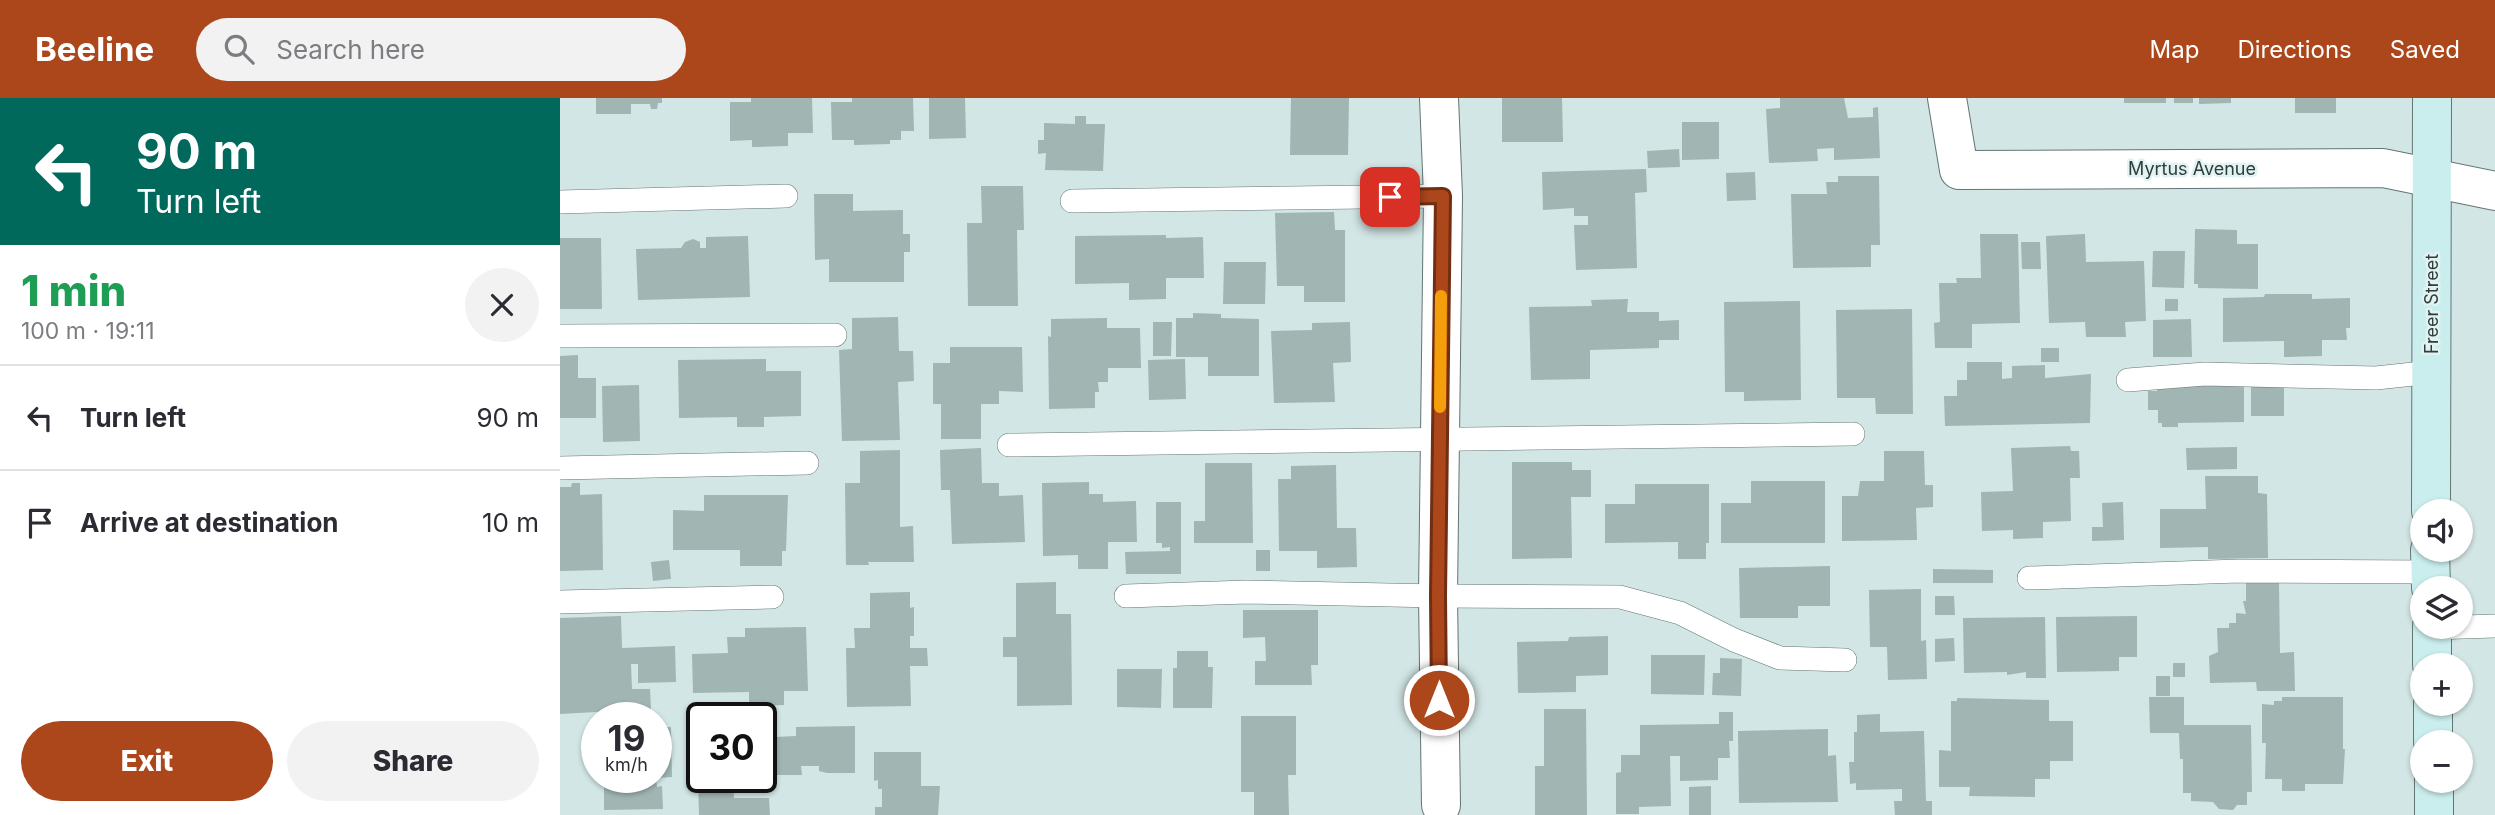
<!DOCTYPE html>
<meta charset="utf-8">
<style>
body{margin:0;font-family:Inter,sans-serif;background:#f2f2f3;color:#2b2b33;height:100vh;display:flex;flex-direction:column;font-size:26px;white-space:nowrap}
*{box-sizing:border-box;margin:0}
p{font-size:23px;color:#7c7c81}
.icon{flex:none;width:38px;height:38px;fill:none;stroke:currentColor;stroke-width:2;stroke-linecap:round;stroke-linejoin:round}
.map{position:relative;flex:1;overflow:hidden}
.side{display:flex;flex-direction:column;background:#fff;width:560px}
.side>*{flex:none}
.top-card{background:#00695c;color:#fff;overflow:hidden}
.buttons{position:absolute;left:1850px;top:401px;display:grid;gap:14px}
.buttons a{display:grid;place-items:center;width:63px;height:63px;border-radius:50%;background:#fff;box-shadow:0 2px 5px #0004;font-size:35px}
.speed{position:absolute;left:21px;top:604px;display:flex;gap:14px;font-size:35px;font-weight:700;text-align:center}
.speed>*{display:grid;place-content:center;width:91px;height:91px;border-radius:50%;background:#fff;box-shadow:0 2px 5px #0004;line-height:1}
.speed small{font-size:18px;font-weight:400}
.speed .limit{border:4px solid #111;border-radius:10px;background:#fff;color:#111}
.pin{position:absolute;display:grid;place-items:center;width:60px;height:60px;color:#fff;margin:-30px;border-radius:14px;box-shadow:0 4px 10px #0006}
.me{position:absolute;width:77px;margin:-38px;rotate:0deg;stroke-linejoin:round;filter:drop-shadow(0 0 5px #0008)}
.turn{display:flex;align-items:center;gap:24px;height:147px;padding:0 21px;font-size:32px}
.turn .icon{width:91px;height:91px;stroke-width:2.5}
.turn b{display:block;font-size:49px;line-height:60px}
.round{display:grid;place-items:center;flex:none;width:74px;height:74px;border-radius:37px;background:#f2f2f3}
.head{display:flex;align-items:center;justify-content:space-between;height:119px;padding:0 21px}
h1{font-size:42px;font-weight:800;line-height:52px;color:#1e9e55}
.cta{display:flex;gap:14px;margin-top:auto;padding:14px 21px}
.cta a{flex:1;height:80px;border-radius:42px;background:#ac461b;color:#fff;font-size:28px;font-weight:800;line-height:80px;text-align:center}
.cta a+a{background:#f2f2f3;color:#2b2b33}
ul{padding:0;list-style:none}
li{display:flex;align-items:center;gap:21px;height:105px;padding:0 21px;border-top:2px solid #e1e1e2}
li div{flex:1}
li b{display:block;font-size:26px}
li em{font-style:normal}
header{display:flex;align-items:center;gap:42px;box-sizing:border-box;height:98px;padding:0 35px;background:#ac461b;color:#fff}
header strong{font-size:33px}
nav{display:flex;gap:38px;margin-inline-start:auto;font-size:24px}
.search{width:490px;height:63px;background:#f2f2f3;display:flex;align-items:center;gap:18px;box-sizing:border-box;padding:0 24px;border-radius:38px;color:#7c7c81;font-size:26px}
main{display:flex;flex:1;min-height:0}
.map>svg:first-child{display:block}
.building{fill:#a1b5b3}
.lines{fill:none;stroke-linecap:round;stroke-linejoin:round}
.lane-casing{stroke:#637574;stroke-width:24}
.street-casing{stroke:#637574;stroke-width:40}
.secondary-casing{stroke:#637574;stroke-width:40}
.lane{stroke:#fff;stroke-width:23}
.street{stroke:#fff;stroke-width:38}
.secondary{stroke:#caeeed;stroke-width:38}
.route-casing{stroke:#702e12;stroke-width:18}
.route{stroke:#ac461b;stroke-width:12}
.slow{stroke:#f59e0b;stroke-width:12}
.labels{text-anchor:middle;stroke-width:5;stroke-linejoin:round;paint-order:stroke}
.street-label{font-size:18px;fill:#333b3b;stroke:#dff4f2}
</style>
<header>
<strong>Beeline</strong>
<div class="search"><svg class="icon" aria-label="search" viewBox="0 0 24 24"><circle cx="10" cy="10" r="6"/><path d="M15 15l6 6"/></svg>Search here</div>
<nav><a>Map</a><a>Directions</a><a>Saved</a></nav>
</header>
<main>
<section class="side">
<div class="top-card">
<div class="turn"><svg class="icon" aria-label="left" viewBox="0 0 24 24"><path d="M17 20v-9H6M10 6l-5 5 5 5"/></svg><div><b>90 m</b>Turn left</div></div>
</div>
<div class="head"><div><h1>1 min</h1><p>100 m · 19:11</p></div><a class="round"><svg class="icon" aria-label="close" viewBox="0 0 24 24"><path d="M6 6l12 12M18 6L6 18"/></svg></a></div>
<ul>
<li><svg class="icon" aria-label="left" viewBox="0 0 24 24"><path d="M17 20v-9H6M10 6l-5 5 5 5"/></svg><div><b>Turn left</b></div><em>90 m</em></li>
<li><svg class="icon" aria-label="arrive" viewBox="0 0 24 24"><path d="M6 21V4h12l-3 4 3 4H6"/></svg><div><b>Arrive at destination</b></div><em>10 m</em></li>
</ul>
<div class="cta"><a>Exit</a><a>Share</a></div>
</section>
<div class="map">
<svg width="1935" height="717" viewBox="0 0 1935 717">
<rect width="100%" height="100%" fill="#d2e6e5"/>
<g class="building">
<polygon points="36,0 102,0 102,5 98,5 97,11 91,11 90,6 71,6 71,16 36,16"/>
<polygon points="191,0 252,0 253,35 228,35 228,48 192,49 192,42 170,43 170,4 191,4"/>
<polygon points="292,0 353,0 354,33 341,33 341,42 330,42 330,46 294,47 294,42 272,42 271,4 292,4"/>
<polygon points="369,0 405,0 406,40 369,41"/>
<polygon points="731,0 789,0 788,57 730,57"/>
<polygon points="942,0 1002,0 1003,44 942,44"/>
<polygon points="1220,0 1284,0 1288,20 1313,19 1313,10 1318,9 1320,60 1274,62 1274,50 1257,51 1258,63 1209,65 1206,11 1220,10"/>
<rect x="1564" y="0" width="42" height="5"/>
<rect x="1614" y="0" width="19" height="5"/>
<polygon points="1639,0 1671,0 1671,5 1639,6"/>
<rect x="1735" y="0" width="41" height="15"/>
<polygon points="515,18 526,18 526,26 545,26 543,73 485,72 486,55 478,56 478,42 484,42 484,25 515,26"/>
<polygon points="1122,24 1159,24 1159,61 1122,62"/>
<polygon points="1119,51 1120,69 1088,70 1087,53"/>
<polygon points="1086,71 1087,94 1075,95 1077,170 1016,172 1014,127 1028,127 1028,118 1014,118 1014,110 983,112 982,74"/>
<polygon points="1195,74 1196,102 1167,103 1166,75"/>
<polygon points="1278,78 1319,78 1320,147 1311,147 1311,169 1233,170 1231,96 1267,96 1266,84 1278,84"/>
<polygon points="421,88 463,88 464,132 457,132 458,208 408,208 407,125 422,125"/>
<polygon points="254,96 293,96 293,113 343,112 343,136 350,136 350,154 344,154 344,184 269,184 269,161 255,162"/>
<polygon points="774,114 775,132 785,132 785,204 744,204 744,188 717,188 715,115"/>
<polygon points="1635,131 1677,132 1677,146 1698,146 1698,191 1638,190 1638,186 1634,186"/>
<polygon points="1420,136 1458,136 1460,225 1412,226 1412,250 1375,250 1374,225 1380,224 1379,185 1397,185 1396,180 1421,180"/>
<polygon points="1525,136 1526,164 1584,163 1586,223 1565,224 1566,239 1526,239 1525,224 1489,225 1486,138"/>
<polygon points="606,137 606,140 643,139 644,180 606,180 606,201 569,202 569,185 515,186 515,138"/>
<polygon points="188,138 190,199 78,202 76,151 121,150 125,144 133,141 140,144 140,150 146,150 146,139"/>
<polygon points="0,140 41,140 42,211 0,211"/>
<polygon points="1461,144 1480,144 1481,171 1462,171"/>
<polygon points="1593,153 1625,153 1624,190 1592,189"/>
<polygon points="664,164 706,164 705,206 663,206"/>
<polygon points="1705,196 1752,196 1752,201 1790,200 1790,230 1786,230 1787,242 1762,242 1762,258 1724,259 1724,243 1663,244 1663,200 1704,199"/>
<polygon points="1068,201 1067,214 1099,214 1099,223 1119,222 1119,242 1099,242 1099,250 1030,252 1030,281 971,282 969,209 1032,208 1031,202"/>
<rect x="1605" y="201" width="13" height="12"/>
<polygon points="1240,203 1241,302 1184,303 1184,294 1165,294 1164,204"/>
<polygon points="1352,211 1353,316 1316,316 1315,300 1277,300 1276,212"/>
<polygon points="633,215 661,216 661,220 699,221 699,278 648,278 648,259 616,259 616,220 633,220"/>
<polygon points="338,219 339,253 353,253 354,283 338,284 340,342 282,343 279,252 292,251 292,220"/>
<polygon points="547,220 547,230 580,230 581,270 548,270 548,284 538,284 539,294 535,294 535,310 489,311 488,238 491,239 491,221"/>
<polygon points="1631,221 1632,259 1593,259 1593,222"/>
<polygon points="593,224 612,224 611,258 593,258"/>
<polygon points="790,224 791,264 773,265 775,304 714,305 711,233 752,232 752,225"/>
<polygon points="390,249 462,249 463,294 439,293 439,306 421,306 421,341 381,341 381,306 373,306 373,265 390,265"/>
<rect x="1481" y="250" width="18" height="14"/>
<polygon points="18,257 18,280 36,280 36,320 0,320 0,258"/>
<polygon points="206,261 206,273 241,273 241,318 204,319 204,329 177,329 177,319 119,320 118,262"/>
<polygon points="625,261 626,301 589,302 588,262"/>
<polygon points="1407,264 1442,264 1442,281 1452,280 1452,268 1485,267 1485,280 1531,276 1530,325 1385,328 1384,298 1397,298 1397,282 1407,282"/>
<polygon points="1597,282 1684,284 1684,324 1618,325 1618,329 1602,329 1602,325 1598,325 1598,312 1588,312 1588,293 1597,293"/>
<rect x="1691" y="285" width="33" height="33"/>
<polygon points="79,287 80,343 43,344 42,288"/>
<polygon points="1510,348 1511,353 1519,353 1520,380 1510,380 1511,423 1483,424 1483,440 1453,441 1453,432 1422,433 1421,394 1453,393 1451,350"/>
<polygon points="1677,349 1677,371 1627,372 1626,350"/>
<polygon points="421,350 422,385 439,385 439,398 463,397 465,444 392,446 390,392 381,392 380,352"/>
<polygon points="340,352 340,429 353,428 354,464 308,464 309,467 286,467 285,385 300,385 300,353"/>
<polygon points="1324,353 1364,353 1365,387 1373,387 1373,409 1356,410 1357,442 1282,443 1282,398 1298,398 1300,383 1324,383"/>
<polygon points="952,364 1012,364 1012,372 1031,372 1031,399 1011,399 1012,460 952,461"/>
<polygon points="645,365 692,365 693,445 634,445 634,423 645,423"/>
<polygon points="776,367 777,430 796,430 797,469 757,470 757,453 719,453 718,381 731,381 731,368"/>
<polygon points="1645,378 1698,378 1698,395 1707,396 1708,460 1648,461 1648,449 1600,450 1600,411 1646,411"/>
<polygon points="1191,383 1265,383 1265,445 1161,445 1161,405 1191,405"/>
<polygon points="529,384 529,396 543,396 543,404 576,403 577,444 548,444 548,471 518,471 518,457 483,458 482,385"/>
<polygon points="12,385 20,385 20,397 42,396 43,472 0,473 0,389 11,389"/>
<polygon points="1075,386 1149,386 1149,445 1146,445 1146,461 1118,461 1118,444 1045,445 1045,406 1075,406"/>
<polygon points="144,397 228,397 226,453 222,453 222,468 180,468 180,452 113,452 113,412 144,413"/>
<polygon points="596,404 621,404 621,476 566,476 565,454 610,453 610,449 602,450 602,445 596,445"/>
<polygon points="1563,404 1564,442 1532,443 1532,429 1543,429 1542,405"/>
<rect x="696" y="452" width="14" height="21"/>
<polygon points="109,462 111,481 93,483 91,464"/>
<polygon points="1270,468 1270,508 1238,508 1238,520 1180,520 1179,470"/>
<polygon points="1373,471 1433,472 1433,485 1373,485"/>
<polygon points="496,484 496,516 511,516 512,607 457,608 457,559 443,559 443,539 456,539 456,485"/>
<polygon points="1686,485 1719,485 1720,555 1734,554 1735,593 1697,593 1696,584 1650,585 1649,558 1658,554 1657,530 1669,530 1669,525 1676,525 1676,515 1686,516 1683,503 1686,503"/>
<polygon points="1361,491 1361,543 1366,542 1367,581 1328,582 1327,549 1310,549 1309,492"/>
<polygon points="350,494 350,510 354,509 354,538 350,538 350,550 367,550 368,568 350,568 351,608 287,609 286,550 295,550 294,530 310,530 310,495"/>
<polygon points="1375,498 1394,498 1395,517 1375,517"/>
<polygon points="683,512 758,512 758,567 751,567 752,587 695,587 695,563 706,563 705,539 683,540"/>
<polygon points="61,518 62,550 115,548 116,584 78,585 78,566 71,566 72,591 90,591 91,611 0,616 0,520"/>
<polygon points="1577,518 1577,559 1559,559 1559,573 1497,574 1496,519"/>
<polygon points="1485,519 1486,580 1466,580 1466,574 1447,577 1447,574 1404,575 1403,520"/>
<polygon points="246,529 248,593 224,593 224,607 189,608 189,594 133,595 132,556 168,555 167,539 185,539 185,530"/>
<polygon points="1048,538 1048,577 1016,578 1016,594 958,595 957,544 1008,543 1009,539"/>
<polygon points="1394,540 1395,563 1375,564 1375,541"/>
<polygon points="617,553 648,553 648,569 653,569 652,610 613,610 613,570 617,570"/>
<polygon points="1091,557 1145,557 1144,597 1091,596"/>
<polygon points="1160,560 1182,561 1181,598 1152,597 1153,575 1160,575"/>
<rect x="1613" y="565" width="12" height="14"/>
<polygon points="557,571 602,571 601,610 557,609"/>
<rect x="1596" y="578" width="14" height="20"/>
<polygon points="1589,599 1624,599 1624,627 1691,627 1692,694 1687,694 1687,707 1677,707 1673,712 1659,711 1653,704 1631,703 1631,695 1623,695 1623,661 1620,661 1619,635 1590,635"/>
<polygon points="1722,599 1783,599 1783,651 1785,651 1783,686 1745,686 1745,693 1722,693 1722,681 1705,681 1706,645 1702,645 1702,606 1714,607 1714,603 1722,603"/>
<polygon points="1397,600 1489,602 1489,623 1513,623 1513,663 1490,663 1490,681 1475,681 1475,699 1409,698 1410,689 1379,689 1379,652 1391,653 1391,603 1397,603"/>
<polygon points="984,611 1026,611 1027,717 975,717 975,668 984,668"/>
<polygon points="1159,614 1173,614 1173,643 1169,643 1170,660 1158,660 1158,682 1120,683 1120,658 1110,658 1111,708 1079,709 1079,716 1056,716 1056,675 1061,674 1061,657 1080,657 1080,627 1159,626"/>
<polygon points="1320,616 1320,634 1364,633 1366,703 1372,703 1372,717 1335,717 1334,703 1342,703 1342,691 1296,692 1296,685 1290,686 1289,664 1294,664 1294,634 1297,634 1297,617"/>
<polygon points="681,618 736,618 736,677 728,677 729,717 694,717 694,694 681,694"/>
<polygon points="295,628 295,675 267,675 259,673 259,668 241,668 242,677 217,677 216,639 236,638 236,629"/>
<polygon points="96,629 111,629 112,679 96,680 97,689 102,688 103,711 44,712 44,679 96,679"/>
<polygon points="1268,631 1268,658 1276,657 1278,704 1179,705 1178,633"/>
<polygon points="314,654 361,654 361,688 380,688 378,717 315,717 315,709 322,709 322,691 318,691 318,682 314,683"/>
<polygon points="173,681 174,700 209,700 210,717 139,717 138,682"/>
<polygon points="1151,688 1151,717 1129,717 1129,689"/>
</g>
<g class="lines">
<g class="lane-casing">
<g id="lane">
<polyline points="512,103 883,98"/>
<polyline points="0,104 226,98"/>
<polyline points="0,238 275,237"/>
<polyline points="1568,282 1645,276 1816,280 1872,274"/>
<polyline points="449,347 1293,336"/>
<polyline points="0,370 247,365"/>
<polyline points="1469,480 1679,473 1870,474"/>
<polyline points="566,498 687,494 878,498 1060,499 1120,515 1174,542 1220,560 1285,562"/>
<polyline points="0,504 212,499"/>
<polyline points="1872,530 1935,528"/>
</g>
</g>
<g class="street-casing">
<g id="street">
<polyline points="879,0 883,98 878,498 881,707"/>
<polyline points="1387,0 1399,72 1823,70 1935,93"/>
</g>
</g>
<g class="secondary-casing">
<g id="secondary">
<polyline points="1871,413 1872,0"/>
<polyline points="1870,452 1871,490"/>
<polyline points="1872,528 1872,567"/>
<polyline points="1873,606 1873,644"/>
<polyline points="1874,682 1874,717"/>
</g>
</g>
<use href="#lane" class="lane"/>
<use href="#street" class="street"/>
<use href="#secondary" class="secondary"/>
</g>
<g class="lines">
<g class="route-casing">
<polyline id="route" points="830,99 883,98 878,498 879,602"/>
</g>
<use href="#route" class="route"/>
<polyline class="slow" points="880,309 881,198"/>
</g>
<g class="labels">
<g class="street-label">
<text x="1632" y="77">Myrtus Avenue</text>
<text transform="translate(1872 206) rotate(-90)" y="6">Freer Street</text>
</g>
</g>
</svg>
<div class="buttons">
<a><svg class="icon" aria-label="sound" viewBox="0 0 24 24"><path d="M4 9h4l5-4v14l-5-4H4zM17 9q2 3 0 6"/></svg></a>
<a><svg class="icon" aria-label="layers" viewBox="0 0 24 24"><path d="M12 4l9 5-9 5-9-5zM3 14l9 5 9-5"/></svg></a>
<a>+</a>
<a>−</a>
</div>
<div class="speed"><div>19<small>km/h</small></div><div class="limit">30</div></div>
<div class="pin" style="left:830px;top:99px;background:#d93025"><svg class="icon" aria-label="arrive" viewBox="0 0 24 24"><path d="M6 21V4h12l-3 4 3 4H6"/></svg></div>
<svg class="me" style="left:879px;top:602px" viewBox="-20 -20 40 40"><circle r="17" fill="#ac461b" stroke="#fff" stroke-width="3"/><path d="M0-11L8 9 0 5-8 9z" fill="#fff"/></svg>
</div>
</main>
